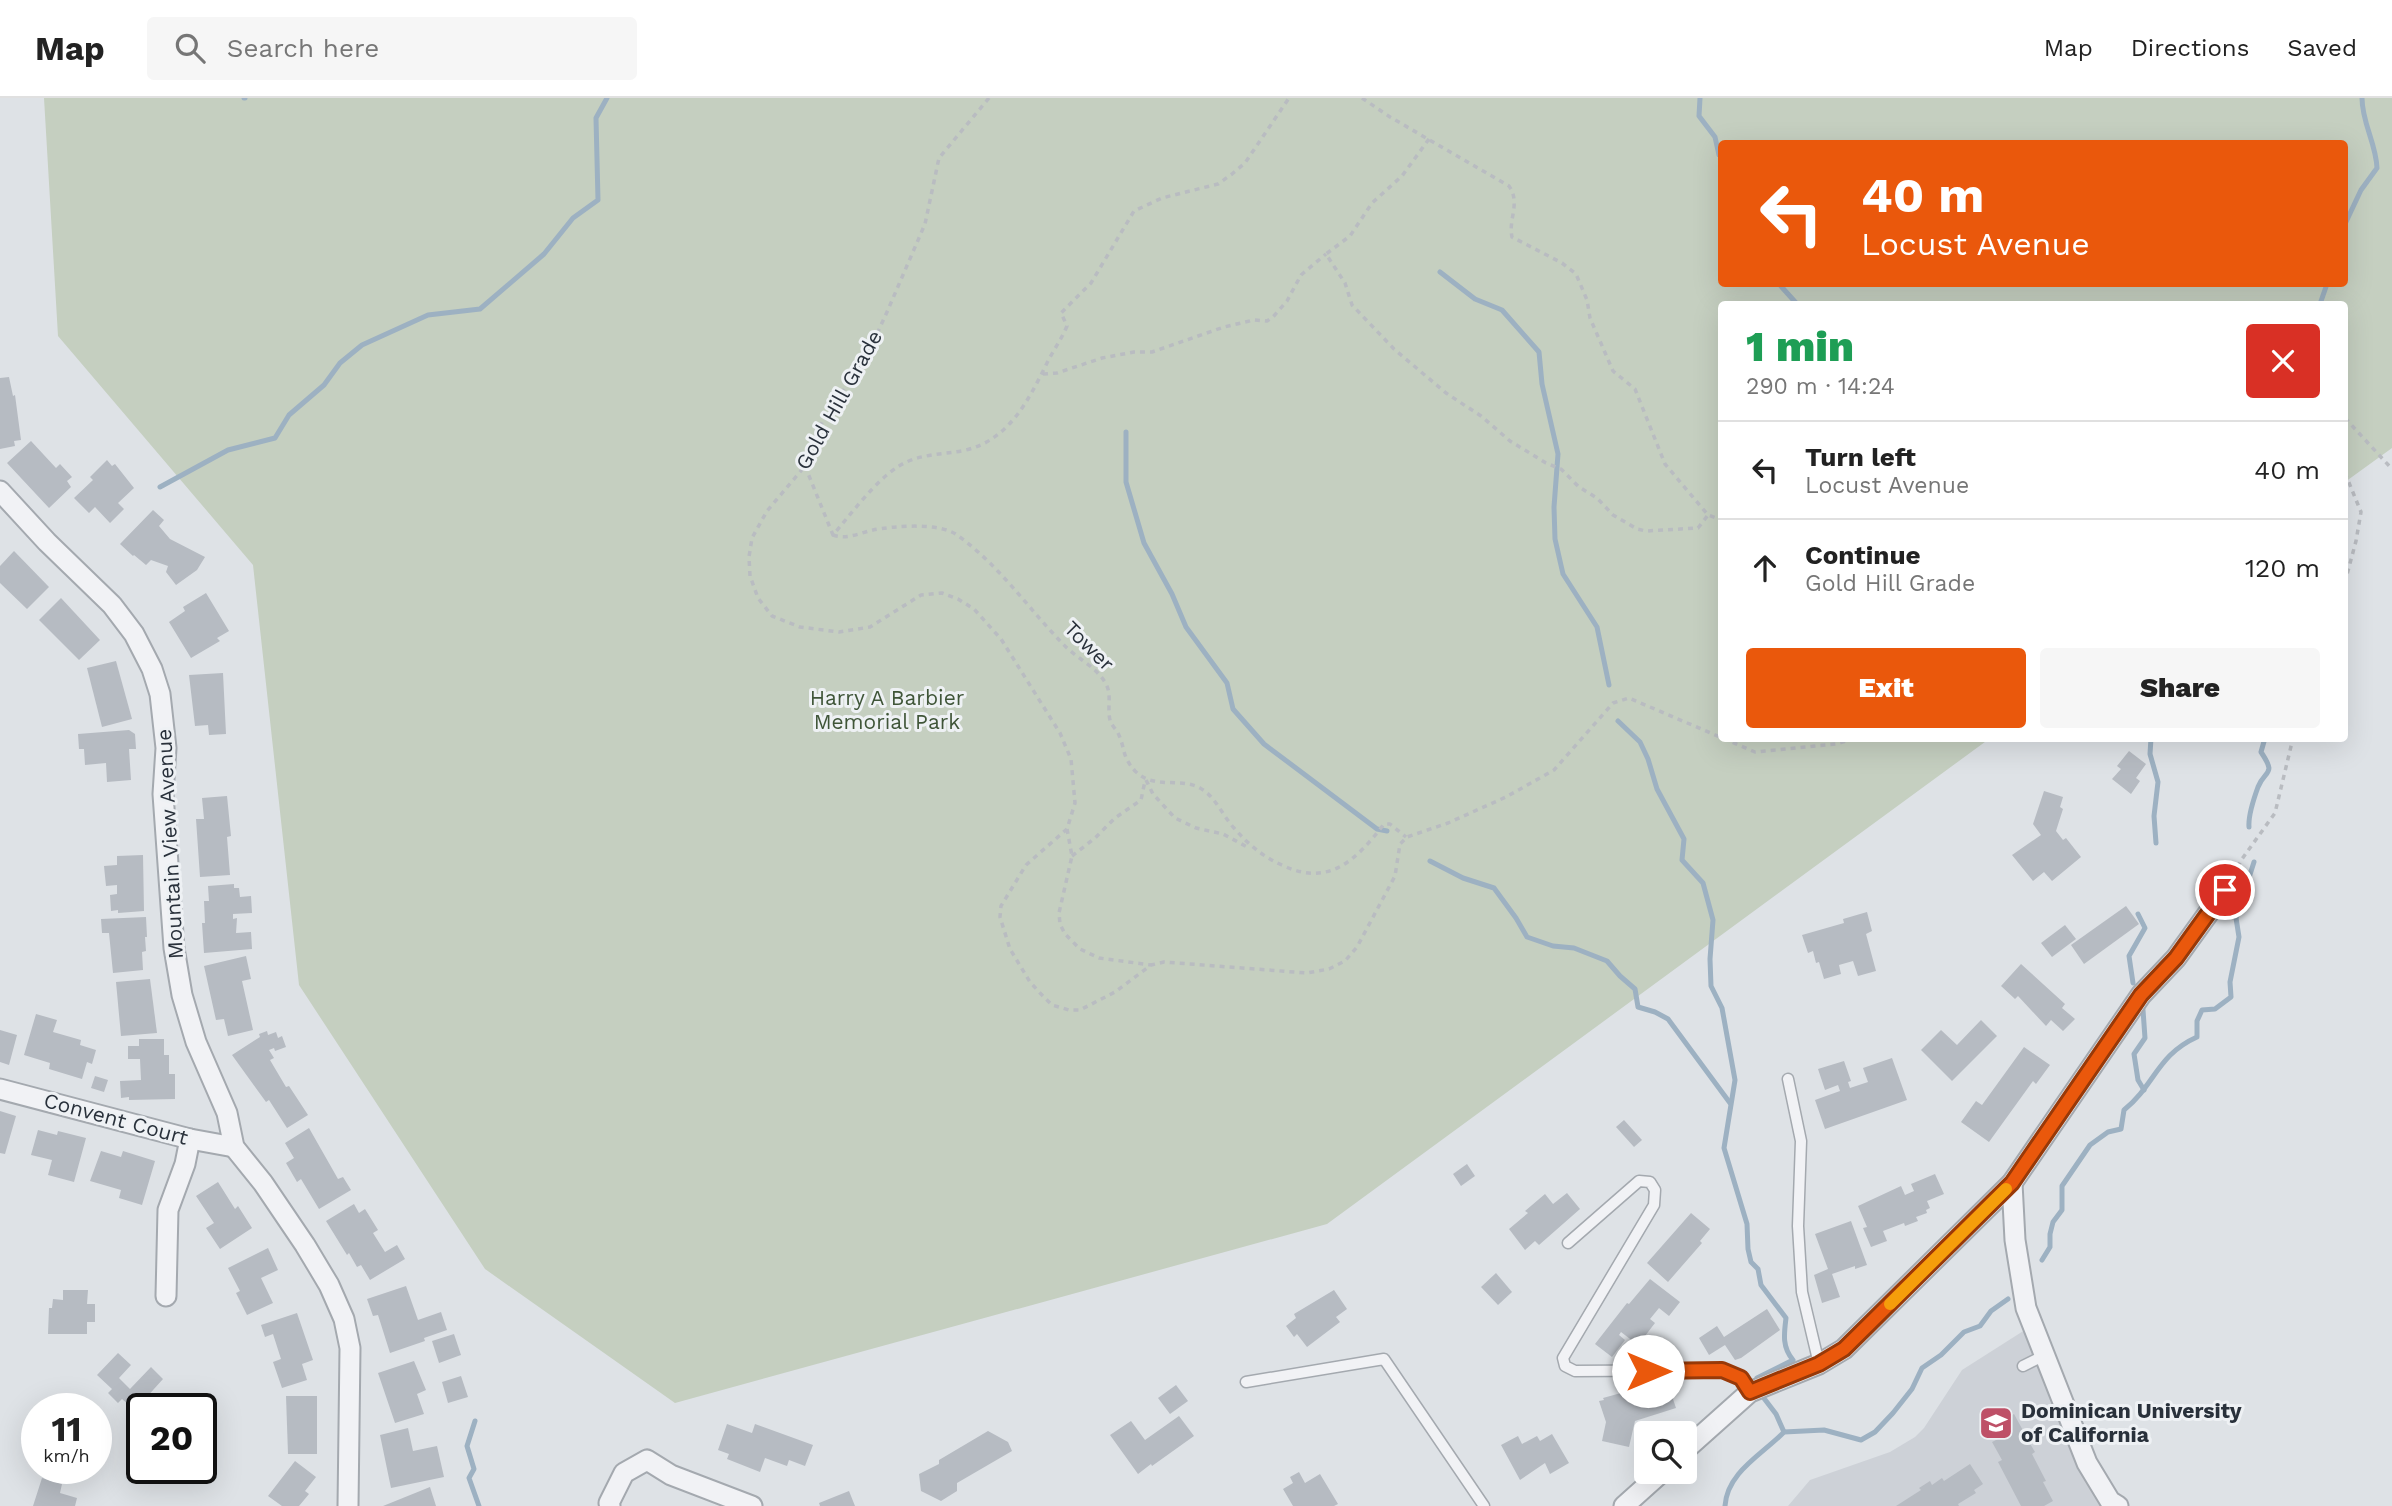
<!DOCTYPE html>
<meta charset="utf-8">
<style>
body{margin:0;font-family:"Work Sans",sans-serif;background:#f6f6f6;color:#222;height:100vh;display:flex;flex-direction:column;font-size:26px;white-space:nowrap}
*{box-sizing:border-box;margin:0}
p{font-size:23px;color:#767676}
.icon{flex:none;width:38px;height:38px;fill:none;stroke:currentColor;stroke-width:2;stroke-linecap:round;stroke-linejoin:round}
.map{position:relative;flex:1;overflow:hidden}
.sheet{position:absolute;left:1718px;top:203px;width:630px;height:441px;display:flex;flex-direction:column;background:#fff;border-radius:7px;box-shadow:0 7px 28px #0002}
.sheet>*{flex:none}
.banner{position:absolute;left:1718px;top:42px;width:630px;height:147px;border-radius:7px;box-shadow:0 7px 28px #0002;background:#ea580c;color:#fff;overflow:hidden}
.fabs{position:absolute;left:1634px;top:1323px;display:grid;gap:14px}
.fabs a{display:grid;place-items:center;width:63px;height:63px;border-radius:7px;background:#fff;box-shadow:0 7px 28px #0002;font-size:35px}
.speed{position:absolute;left:21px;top:1295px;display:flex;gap:14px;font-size:35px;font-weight:700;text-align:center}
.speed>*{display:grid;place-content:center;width:91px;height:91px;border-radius:50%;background:#fff;box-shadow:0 7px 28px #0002;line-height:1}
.speed small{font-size:18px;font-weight:400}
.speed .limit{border:4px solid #111;border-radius:10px;background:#fff;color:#111}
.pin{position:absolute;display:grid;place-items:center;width:60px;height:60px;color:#fff;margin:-30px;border:4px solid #fff;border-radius:50%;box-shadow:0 2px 7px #0007}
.me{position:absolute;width:77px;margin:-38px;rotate:90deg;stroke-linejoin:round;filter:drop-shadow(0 0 5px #0008)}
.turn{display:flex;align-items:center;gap:24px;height:147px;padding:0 28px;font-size:32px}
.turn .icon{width:91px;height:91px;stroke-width:2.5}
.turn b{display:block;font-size:49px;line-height:60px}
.round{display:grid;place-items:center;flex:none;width:74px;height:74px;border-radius:7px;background:#f6f6f6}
.overview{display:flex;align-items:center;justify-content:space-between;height:119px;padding:0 28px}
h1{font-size:42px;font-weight:800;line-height:52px;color:#1e9e55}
.primary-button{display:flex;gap:14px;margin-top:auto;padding:14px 28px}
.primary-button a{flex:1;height:80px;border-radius:7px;background:#ea580c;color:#fff;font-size:28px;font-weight:800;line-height:80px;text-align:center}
.primary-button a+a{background:#f6f6f6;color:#222}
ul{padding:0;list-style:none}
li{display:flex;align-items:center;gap:21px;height:98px;padding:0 28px;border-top:2px solid #e0e0e0}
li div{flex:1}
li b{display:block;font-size:26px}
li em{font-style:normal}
header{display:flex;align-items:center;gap:42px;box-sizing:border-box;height:98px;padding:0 35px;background:#fff;border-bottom:2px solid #e0e0e0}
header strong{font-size:33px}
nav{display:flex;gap:38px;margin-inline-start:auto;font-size:24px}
.search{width:490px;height:63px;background:#f6f6f6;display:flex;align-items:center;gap:18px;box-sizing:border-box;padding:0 24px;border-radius:7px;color:#767676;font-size:26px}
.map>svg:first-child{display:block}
.built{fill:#cdd1d7}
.green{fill:#c5cfc0;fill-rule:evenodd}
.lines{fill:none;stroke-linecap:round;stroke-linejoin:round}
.stream{stroke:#9db1c2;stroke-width:5}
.building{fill:#b6bbc2}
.service-casing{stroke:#a4a9af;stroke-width:13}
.minor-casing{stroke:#a4a9af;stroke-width:23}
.path{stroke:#b9bcc1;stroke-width:3.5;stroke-dasharray:5 5;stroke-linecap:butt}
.service{stroke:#f1f2f5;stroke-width:10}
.minor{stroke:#f1f2f5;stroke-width:19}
.route-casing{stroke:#983908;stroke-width:18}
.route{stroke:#ea580c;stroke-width:12}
.slow{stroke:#f59e0b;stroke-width:12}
.labels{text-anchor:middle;stroke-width:6;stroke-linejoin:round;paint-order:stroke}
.street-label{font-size:21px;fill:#29313b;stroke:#eef1f4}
.park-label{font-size:21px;fill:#3f5538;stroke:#eef1f4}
.poi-label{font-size:21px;font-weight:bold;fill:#29313b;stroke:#eef1f4;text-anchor:start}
</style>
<header>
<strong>Map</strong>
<div class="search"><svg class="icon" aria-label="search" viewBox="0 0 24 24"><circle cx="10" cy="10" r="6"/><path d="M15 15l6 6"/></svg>Search here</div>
<nav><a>Map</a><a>Directions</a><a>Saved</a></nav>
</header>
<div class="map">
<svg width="2392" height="1408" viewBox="0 0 2392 1408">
<rect width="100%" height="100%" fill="#dee2e6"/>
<polygon class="built" points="2028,1230 2062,1319 2101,1408 1788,1408 1810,1382 1890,1354 1915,1339 1924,1330 1962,1272"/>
<path class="green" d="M44,0h2348v350l-47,34v-178h-623v434l267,1 -662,485 -652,179 -190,-134 -186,-284 -46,-420 -195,-229zM1722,46h623v140h-623z"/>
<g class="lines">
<g class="stream">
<polyline points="244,0 245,0"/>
<polyline points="1700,0 1699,18 1715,39 1719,57 1722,58"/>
<path d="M2345,126l16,-34 16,-22c-1,-25 -15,-45 -15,-70"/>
<polyline points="2345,146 2345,154"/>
<polyline points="1440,174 1475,201 1502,212 1539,254 1542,286 1558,356 1554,409 1555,441 1563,476 1597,529 1609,587"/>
<polyline points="1779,186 1797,206"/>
<polyline points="2320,206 2327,186"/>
<polyline points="1126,334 1126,384 1144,445 1172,496 1186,529 1227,585 1233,611 1264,646 1377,731 1387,733"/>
<polyline points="160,389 228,352 275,340 289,317 324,287 340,265 362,247 428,217 480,211 544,156 573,120 598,102 596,20 607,0"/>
<path d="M1618,623l22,21 8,17 9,30 27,50 -2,21 21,23 10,37 -3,39 1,27 11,22 13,72 -11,68 23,76 1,25 3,13 7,7 3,16 25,33c-2,16 -4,29 7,42l-36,18"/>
<polyline points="2151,640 2150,656 2158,684 2154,718 2156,745"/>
<path d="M2249,729c-1,-12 5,-29 9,-40 7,-18 19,-11 3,-35l4,-14"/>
<polyline points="1430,763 1463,780 1494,790 1516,820 1527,839 1553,848 1574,850 1607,863 1620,878 1635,891 1638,909 1655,914 1668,921 1730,1005"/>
<polyline points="2133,885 2129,858 2145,830 2138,816"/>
<polyline points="2143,912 2145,940 2134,956 2138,982 2144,992"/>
<path d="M2042,1162l8,-13v-13l3,-12 9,-12v-24l28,-41 18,-13 13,-3 3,-19c31,-25 33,-55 73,-73v-16l5,-11 13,-1 16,-12 -1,-15 9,-45 -3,-19 18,-56"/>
<polyline points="1763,1299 1776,1316 1784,1334"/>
<polyline points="475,1323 467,1348 474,1371 469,1380 479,1408"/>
<path d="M1725,1408c2,-34 38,-52 59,-74l40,-2 37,10 14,-8 18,-19 19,-24 10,-21 19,-13 23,-23 16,-6 11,-15 17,-12"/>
</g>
</g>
<g class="building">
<polygon points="9,279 13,298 15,297 21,342 14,343 15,348 0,351 0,280"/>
<polygon points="31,343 56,370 60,366 72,379 67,383 71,389 49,410 7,365"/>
<polygon points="107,362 112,368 115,366 134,390 118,405 124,411 110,425 95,409 89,415 74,400 93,382 90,379"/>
<polygon points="153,412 164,422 159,428 170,441 205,459 197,472 176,487 166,474 168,468 151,462 146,467 134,457 133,458 120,446"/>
<polygon points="14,453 49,489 27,511 0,485 0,468"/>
<polygon points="206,495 229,533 217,540 220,543 191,560 169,524 185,513 183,509"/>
<polygon points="61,500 100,542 79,562 39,522"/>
<polygon points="116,563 132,621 102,629 87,570"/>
<polygon points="223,575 226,636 209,637 208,627 195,628 189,577"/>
<polygon points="129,632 135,636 136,651 129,651 131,682 107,684 106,665 85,667 84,651 79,651 78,636"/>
<polygon points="2129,653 2146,666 2136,680 2140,683 2131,696 2112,681 2121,671 2117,668"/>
<polygon points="2044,693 2063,699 2060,709 2063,711 2056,733 2063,742 2066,740 2081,759 2052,783 2044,774 2033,783 2012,757 2041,737 2033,726"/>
<polygon points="227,698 231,738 227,739 230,777 200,779 196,721 204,721 202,700"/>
<polygon points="143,757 144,813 118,815 118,812 111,813 110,797 117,796 117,787 106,788 104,768 117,767 117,758"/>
<polygon points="234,786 234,790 239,790 240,799 251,798 252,815 233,816 233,821 237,820 236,835 251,834 252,851 204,855 202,825 205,825 204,803 209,803 208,788"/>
<polygon points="2126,808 2139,826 2084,866 2071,847"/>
<polygon points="1867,814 1872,833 1866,836 1876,873 1858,878 1853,863 1839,867 1841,876 1824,881 1819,864 1816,865 1813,853 1808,855 1802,837 1844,825 1843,821"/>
<polygon points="146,819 147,839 145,839 146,853 142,854 143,872 113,875 109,835 102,835 101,821"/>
<polygon points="2065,827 2076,841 2052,859 2041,845"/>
<polygon points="246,858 251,881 242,883 253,932 228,938 224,921 216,922 204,868"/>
<polygon points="2021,866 2065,906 2062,910 2075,921 2063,933 2051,922 2046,928 2018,898 2015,901 2001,888"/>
<polygon points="150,881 157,935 121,938 116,884"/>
<polygon points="36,916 57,922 53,934 81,942 80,947 96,952 92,966 87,964 82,981 49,971 50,965 24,957"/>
<polygon points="1981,922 1997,938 1952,983 1921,952 1941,932 1957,947"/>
<polygon points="0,932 17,937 9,967 0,964"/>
<polygon points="267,933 268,937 276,934 278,940 282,938 286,949 275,953 274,950 269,952 274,960 270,962 286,989 289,988 308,1017 287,1030 269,1002 266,1004 232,957 260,939 259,936"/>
<polygon points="139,941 164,941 164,957 169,957 169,976 175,976 175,1001 129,1002 129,999 121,1000 120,983 141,982 140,961 128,961 128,948 139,948"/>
<polygon points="2024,949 2050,967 2036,986 2033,983 1989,1044 1961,1024 1976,1003 1982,1007"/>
<polygon points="1892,960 1907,1002 1825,1031 1815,1002 1840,993 1838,987 1825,992 1818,971 1844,963 1851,983 1848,984 1850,990 1868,984 1863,970"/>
<polygon points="95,978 108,982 104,994 91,990"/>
<polygon points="0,1013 16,1018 5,1056 0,1055"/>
<polygon points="1624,1022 1642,1042 1634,1049 1616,1029"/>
<polygon points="309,1030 338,1081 343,1079 351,1092 319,1111 301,1081 297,1084 286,1065 294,1060 285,1045"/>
<polygon points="38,1032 57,1037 58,1033 86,1040 74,1084 48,1077 52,1062 31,1057"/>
<polygon points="101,1053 121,1059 123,1053 155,1063 142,1107 119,1100 121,1092 90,1083"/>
<polygon points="1467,1066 1475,1078 1461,1088 1453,1076"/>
<polygon points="1935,1076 1944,1096 1927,1103 1930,1110 1926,1112 1927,1115 1916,1119 1918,1123 1905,1128 1904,1125 1883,1133 1887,1143 1871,1149 1863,1130 1867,1129 1858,1108 1901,1088 1905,1097 1914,1093 1911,1086"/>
<polygon points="218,1084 235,1111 238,1108 252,1130 220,1151 206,1130 214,1125 196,1098"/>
<polygon points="1567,1095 1580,1111 1539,1147 1535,1143 1525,1152 1509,1131 1528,1115 1525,1113 1545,1096 1553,1106"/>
<polygon points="354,1106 359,1115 365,1111 378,1132 373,1135 385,1154 397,1147 405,1161 370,1182 361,1167 357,1169 349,1155 347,1157 326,1123"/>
<polygon points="1691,1115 1710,1131 1700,1143 1702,1145 1668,1184 1647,1165"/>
<polygon points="1851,1123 1867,1167 1855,1171 1855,1168 1832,1176 1840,1199 1822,1205 1814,1177 1828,1171 1815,1136"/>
<polygon points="268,1150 278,1172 261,1180 273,1205 247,1217 236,1195 240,1193 228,1170"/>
<polygon points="1496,1175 1512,1194 1498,1207 1481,1189"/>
<polygon points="1650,1181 1680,1204 1669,1218 1659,1210 1650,1221 1655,1225 1638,1247 1621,1234 1619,1237 1625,1242 1612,1259 1595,1246 1627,1205 1629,1206"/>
<polygon points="406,1188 418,1222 441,1214 447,1232 424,1240 425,1243 390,1255 378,1217 373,1218 367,1201"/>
<polygon points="63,1192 88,1192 87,1206 95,1206 95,1224 87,1224 87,1236 48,1236 49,1210 52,1210 53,1201 63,1202"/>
<polygon points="1334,1192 1347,1211 1336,1219 1340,1224 1307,1249 1297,1236 1294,1239 1286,1228 1296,1220 1294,1216"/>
<polygon points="1767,1211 1780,1232 1741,1260 1735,1262 1725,1247 1709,1257 1699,1240 1717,1228 1724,1239"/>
<polygon points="297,1215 313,1262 302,1266 307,1282 282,1290 273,1264 281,1261 273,1236 265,1239 261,1227"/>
<polygon points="454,1236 461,1257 439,1265 432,1243"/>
<polygon points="118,1255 131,1267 119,1280 130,1291 151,1269 163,1281 135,1312 122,1301 118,1305 108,1295 112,1291 97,1277"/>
<polygon points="414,1263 426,1292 417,1296 424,1316 395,1325 378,1275"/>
<polygon points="461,1278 468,1299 448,1305 442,1284"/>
<polygon points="1664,1283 1666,1290 1669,1289 1676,1310 1635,1323 1629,1349 1602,1343 1606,1324 1599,1303 1604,1302 1603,1300"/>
<polygon points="1176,1287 1188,1303 1170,1316 1158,1300"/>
<polygon points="286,1298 317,1298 317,1356 288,1356"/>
<polygon points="2014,1316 2026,1338 2024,1340 2026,1345 2029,1344 2035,1354 2032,1356 2046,1383 2043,1384 2053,1403 2044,1408 2021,1408 1998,1364 2002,1362 1992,1344 1998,1341 1991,1329"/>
<polygon points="1179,1318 1194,1338 1152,1368 1151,1366 1138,1376 1110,1337 1131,1323 1145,1342"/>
<polygon points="727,1326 752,1335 755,1326 813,1347 805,1368 789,1362 787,1368 765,1360 760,1374 727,1361 729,1356 718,1352"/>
<polygon points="408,1330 413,1353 437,1348 444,1379 391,1390 380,1337"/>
<polygon points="988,1333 1008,1344 1012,1353 957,1385 957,1393 941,1403 921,1393 919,1376 939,1366 939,1362"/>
<polygon points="1552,1336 1569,1365 1550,1376 1545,1365 1520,1382 1501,1347 1518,1338 1522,1346 1537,1338 1540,1343"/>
<polygon points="295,1363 316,1379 305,1393 309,1396 299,1408 282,1408 268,1398"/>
<polygon points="1970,1366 1983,1386 1974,1392 1976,1395 1958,1406 1959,1408 1896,1408 1921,1392 1919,1390 1930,1383 1932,1387 1942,1380 1944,1383"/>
<polygon points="1299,1374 1305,1385 1320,1376 1338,1406 1334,1408 1293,1408 1283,1391 1293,1385 1290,1379"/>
<polygon points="42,1380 62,1386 60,1395 77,1400 75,1408 33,1408"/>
<polygon points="430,1389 436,1408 383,1408"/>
<polygon points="849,1393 855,1408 820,1408 819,1405"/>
</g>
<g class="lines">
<g class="service-casing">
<g id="service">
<polyline points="1788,981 1801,1043 1798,1128 1802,1194 1819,1266"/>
<polyline points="1568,1145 1639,1083 1650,1084 1655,1092 1654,1107 1563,1260 1565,1268 1575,1273 1722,1272 1741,1280 1750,1294"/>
<polyline points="2023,1268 2045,1257"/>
<polyline points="1246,1284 1384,1261 1484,1408"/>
</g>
</g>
<g class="minor-casing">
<g id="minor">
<polyline points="0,393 47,444 112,507 134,536 152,571 160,596 166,650 163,696 174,850 182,897 196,944 227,1015 234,1049 263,1085 305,1147 329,1187 344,1221 350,1250 348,1408"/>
<polyline points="0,991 190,1041 234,1049"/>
<polyline points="2012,1085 2015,1142 2026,1210 2087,1365 2110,1403 2118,1408"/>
<polyline points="166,1198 168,1112 185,1066 190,1041"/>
<polyline points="1685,1352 1750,1294 1819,1266 1844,1251 2012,1085 2141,897 2176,860 2225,792"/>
<polyline points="610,1408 609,1405 624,1375 647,1362 671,1377 752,1408"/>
<polyline points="1624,1408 1662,1374"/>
</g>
</g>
<g class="path">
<polyline points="989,0 939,60 925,126 887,214 866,260 826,317 814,340 805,368 767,413 752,440 749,459 750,478 758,500 772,518 800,529 839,534 870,529 921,497 942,495 958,501 974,511 1001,541 1060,635 1071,661 1075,705 1067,731 1026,767 1001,808 1000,819 1010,851 1030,884 1041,896 1052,907 1069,912 1080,912 1115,894 1151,867 1164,864 1307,875 1329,871 1345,863 1357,849 1395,778 1400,746 1407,739 1448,725 1506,699 1554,672 1613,605 1629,600 1755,654 1836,646 1856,640"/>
<path d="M1362,0l28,19 119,69c12,17 -1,33 3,51l50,26 14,11 11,26 3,18 23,53 22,18 30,75 43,51 14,5"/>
<polyline points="1429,41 1402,78 1372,105 1350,138 1326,156 1345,185 1352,207 1394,251 1446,295 1481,318 1510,343 1546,365 1561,371 1579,389 1597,400 1613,417 1637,431 1646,433 1698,430 1708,417"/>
<polyline points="1043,276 1057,275 1102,260 1134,254 1152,254 1224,229 1254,222 1267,223 1273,219 1287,203 1301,177 1326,156"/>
<polyline points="2345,320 2392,371"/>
<path d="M805,368l28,69c18,-21 43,-55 66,-69 21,-13 44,-11 67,-16 45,-11 64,-53 83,-91 6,-11 13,-21 18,-33l-6,-13 30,-30 43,-72 28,-13 56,-14 14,-10 13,-11 44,-65"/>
<polyline points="2345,375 2361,414 2356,443 2345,484"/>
<path d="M833,437c13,5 27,-2 40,-5 21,-4 66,-8 84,5 42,30 71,73 106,109 13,14 34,23 43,40 6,11 1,24 4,36 1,5 6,9 8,13 8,17 3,22 17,38 19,19 45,6 65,17 16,9 22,27 34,40 15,17 29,29 50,38 46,21 73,-7 100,-42h6l16,13"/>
<polyline points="1146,682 1153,696 1175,720 1196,730 1223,736 1249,750"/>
<polyline points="1067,731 1072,758 1059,815 1060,826 1065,836 1080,851 1099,860 1151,867"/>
<polyline points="1072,758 1095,740 1115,720 1141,702 1145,683"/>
<polyline points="2233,778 2242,761 2275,715 2293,640"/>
</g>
<use href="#service" class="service"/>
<use href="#minor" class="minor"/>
</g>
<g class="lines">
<g class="route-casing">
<polyline id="route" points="1648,1273 1722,1272 1741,1280 1750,1294 1819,1266 1844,1251 2012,1085 2141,897 2176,860 2225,792"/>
</g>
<use href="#route" class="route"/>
<polyline class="slow" points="1890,1206 2006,1091"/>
</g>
<defs>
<g id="university-square" transform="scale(1.75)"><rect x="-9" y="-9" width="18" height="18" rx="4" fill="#be5067" stroke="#eef1f4"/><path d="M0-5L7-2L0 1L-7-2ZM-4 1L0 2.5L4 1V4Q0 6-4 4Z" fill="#fff"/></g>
</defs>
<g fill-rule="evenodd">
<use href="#university-square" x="1996" y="1325"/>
</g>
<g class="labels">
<g class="street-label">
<text transform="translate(839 302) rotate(-61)" y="7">Gold Hill Grade</text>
<text transform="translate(1089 548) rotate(45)" y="7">Tower</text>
<text transform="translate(170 746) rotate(-93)" y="7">Mountain View Avenue</text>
<text transform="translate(116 1021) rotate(15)" y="7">Convent Court</text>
</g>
<g class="park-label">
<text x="887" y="607">Harry A Barbier<tspan x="887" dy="24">Memorial Park</tspan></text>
</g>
<g class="poi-label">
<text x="2021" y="1320">Dominican University<tspan x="2021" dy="24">of California</tspan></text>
</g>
</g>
</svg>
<div class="fabs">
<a><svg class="icon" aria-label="search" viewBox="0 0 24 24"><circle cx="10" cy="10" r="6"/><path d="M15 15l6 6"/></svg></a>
</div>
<div class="speed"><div>11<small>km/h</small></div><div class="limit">20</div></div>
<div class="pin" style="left:2225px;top:792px;background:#d93025"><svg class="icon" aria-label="arrive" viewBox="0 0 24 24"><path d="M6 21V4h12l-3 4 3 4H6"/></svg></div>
<svg class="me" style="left:1648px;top:1273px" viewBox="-20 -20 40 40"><circle r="19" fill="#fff"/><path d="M0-13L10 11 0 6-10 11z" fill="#ea580c"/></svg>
<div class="banner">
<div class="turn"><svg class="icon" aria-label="left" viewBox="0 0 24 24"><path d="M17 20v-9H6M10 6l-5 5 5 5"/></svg><div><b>40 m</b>Locust Avenue</div></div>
</div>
<section class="sheet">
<div class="overview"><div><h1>1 min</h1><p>290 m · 14:24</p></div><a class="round" style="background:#d93025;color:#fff"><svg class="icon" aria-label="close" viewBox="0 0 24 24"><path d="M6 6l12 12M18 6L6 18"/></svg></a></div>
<ul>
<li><svg class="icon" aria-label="left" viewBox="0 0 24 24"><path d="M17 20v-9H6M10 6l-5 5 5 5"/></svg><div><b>Turn left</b><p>Locust Avenue</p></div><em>40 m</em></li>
<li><svg class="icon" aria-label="ahead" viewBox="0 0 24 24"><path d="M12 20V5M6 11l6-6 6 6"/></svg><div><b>Continue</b><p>Gold Hill Grade</p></div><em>120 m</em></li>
</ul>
<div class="primary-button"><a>Exit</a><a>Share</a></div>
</section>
</div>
